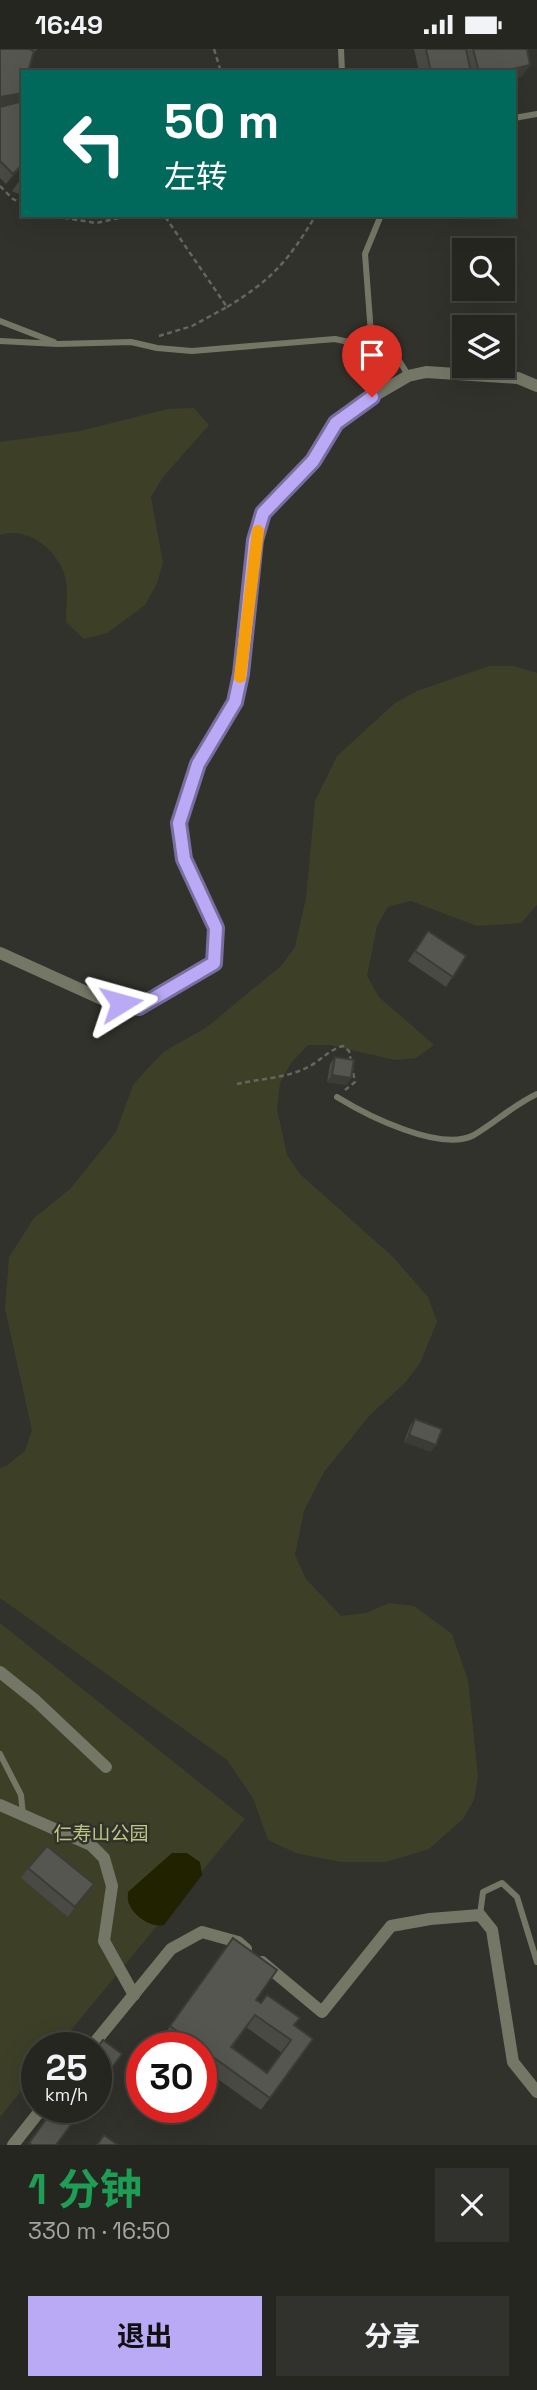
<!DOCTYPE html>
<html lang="zh">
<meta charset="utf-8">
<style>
body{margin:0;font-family:"Space Grotesk","Noto Sans SC",sans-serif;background:#31322d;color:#f1f3f6;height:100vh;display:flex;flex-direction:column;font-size:26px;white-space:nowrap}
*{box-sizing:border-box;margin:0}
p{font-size:23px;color:#a3a5a5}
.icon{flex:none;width:38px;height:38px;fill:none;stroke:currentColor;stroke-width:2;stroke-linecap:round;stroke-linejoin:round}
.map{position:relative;height:2096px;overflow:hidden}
.panel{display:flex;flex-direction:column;background:#252620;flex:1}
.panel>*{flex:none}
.guide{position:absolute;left:21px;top:21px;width:495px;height:147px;border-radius:0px;box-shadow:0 7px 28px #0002,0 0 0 2px #42433e;background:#00695c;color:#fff;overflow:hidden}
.tools{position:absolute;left:452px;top:189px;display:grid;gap:14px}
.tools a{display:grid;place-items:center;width:63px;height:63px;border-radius:0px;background:#252620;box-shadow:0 7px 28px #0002,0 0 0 2px #42433e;font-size:35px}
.speed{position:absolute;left:21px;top:1983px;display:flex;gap:14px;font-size:35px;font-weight:700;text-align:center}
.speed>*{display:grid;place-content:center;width:91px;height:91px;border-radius:50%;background:#252620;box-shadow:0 7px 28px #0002,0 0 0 2px #42433e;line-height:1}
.speed small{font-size:18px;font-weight:400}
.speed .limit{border:10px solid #d22;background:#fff;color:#111}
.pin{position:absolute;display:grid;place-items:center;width:60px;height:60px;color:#fff;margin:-72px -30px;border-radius:50% 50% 50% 0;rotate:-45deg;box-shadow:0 0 7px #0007}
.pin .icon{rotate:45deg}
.me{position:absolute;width:77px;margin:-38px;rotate:82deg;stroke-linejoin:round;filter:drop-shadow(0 0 5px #0008)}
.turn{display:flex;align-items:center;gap:24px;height:147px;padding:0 28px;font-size:32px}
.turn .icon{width:91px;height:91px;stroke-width:2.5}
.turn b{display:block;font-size:49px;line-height:60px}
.round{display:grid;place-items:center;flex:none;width:74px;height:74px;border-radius:0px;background:#31322d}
.headline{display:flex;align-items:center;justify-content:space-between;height:119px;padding:0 28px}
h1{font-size:42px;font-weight:700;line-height:52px;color:#1e9e55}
.cta{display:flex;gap:14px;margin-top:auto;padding:14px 28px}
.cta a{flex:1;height:80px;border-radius:0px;background:#baaaf6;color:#111;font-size:28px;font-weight:700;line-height:80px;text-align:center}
.cta a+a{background:#31322d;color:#f1f3f6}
.status{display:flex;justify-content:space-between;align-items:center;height:49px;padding:0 35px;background:#252620;direction:ltr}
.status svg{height:19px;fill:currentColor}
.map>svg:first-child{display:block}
.green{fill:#3d4027}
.water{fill:#202200}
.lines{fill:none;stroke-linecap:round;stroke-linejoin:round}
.path{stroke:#656660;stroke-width:2.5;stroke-dasharray:5 3.5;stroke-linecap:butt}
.lane{stroke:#757766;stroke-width:6}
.street{stroke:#757766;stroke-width:12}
.wall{fill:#494a44;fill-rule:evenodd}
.shaded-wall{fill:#3c3c37}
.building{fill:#55564f;stroke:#3c3c37;stroke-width:2;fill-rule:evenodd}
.route-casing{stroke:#796ea0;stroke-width:18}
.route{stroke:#baaaf6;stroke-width:12}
.slow{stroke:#f59e0b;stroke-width:12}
.labels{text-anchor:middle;stroke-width:5;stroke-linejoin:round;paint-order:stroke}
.park-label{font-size:19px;fill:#bfc684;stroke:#31322b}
</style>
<div class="status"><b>16:49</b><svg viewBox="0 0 49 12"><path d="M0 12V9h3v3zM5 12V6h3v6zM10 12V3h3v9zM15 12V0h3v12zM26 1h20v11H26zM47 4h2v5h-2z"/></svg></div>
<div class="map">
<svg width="537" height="2096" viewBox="0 0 537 2096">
<rect width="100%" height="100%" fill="#31322b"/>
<g class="green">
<path d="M194,359l15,17 -46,52 -12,20 12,66 -6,20 -12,22 -38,28 -23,6 -18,-17c0,-15 3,-35 -2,-49 -9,-25 -37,-47 -64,-38v-93l80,-11 88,-22z"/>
<polygon points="489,617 514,617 537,624 537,856 521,874 477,877 411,852 388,858 377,877 367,927 379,948 434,996 416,1009 395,1011 329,996 308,996 291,1014 280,1034 277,1060 287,1106 300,1125 393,1208 428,1248 437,1273 420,1314 405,1334 370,1366 324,1423 304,1462 295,1506 306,1530 341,1567 366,1564 389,1554 414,1557 452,1585 468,1631 478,1728 474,1751 463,1770 429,1800 386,1813 341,1813 296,1804 268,1791 253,1749 227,1711 0,1549 0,1419 6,1417 25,1402 32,1381 5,1260 9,1208 34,1169 70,1140 116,1083 133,1036 149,1018 165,1002 207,978 282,916 295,898 306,849 315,752 337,707 395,654 417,642"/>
<polygon points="0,1574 245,1770 57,1998 37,1998 37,2023 0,2068"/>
</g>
<path class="water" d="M172,1804h15l13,9 2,13 -38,50c-13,3 -30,-9 -35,-21 -2,-4 -1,-8 -1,-12z"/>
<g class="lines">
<g class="path">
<polyline points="214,0 221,23"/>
<polyline points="0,137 13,150 23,155"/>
<polyline points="47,166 96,174 133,166"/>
<path d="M227,258c46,-28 61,-46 89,-92"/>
<polyline points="159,287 192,277 227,258 164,166"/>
<path d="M237,1035c21,-5 49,-6 69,-16 14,-6 22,-18 37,-22l6,5 6,31 -10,8"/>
</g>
<g class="lane">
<polyline points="341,0 342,23"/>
<polyline points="514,69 537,65"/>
<polyline points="0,272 54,293"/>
<polyline points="0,292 58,295 131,293 157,299 192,302 335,290 372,298 400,313 408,326"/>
<polyline points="372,298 365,205 381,166"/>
<path d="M337,1048c29,18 104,56 137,38 22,-13 38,-29 63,-41"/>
<polyline points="0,1705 21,1746 23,1766"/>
<polyline points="480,1866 483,1843 502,1834 517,1848 537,1913"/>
</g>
<g class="street">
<polyline points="0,904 104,951 139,958 214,914 216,879 184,810 179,773 198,715 235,653 241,625 255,491 263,465 312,412 336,374 372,348 408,327 426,323 518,329 537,337"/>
<polyline points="0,1623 35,1651 106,1718"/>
<polyline points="0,1756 91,1796 104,1809 112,1837 104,1892 134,1946"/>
<polyline points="262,1913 322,1963 391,1877 430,1870 480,1866 492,1881 513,2013 537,2043"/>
<polyline points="91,1998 171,1900 202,1883 238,1893 246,1900"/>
<polyline points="13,2096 43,2058"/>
</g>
</g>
<g class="wall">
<polygon points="0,0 37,0 23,23 23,117 6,135 0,129"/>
<polygon points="414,0 527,0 530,16 521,28 514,23 419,23"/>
<polygon points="23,127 23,147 12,142"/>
<polygon points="428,882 466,907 446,938 408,912"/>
<polygon points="335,1008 347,1036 327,1033 330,1015"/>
<polygon points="415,1370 431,1403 404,1393 410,1377"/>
<polygon points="28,1819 87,1845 68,1868 21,1829"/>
<path d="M233,1889l23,62 57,39 -52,71 -60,-43v-20h-27l-13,-8zM246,1978l36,26 -15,20 -35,-25z"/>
</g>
<g class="shaded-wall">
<polygon points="530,16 521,28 514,30 514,23 499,23"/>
<polygon points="23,44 23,51 20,55 0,59 0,48"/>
<polygon points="23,115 23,117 6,135 13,125"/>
<polygon points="332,1026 351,1029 347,1036 327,1033"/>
<polygon points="409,1386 436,1396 431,1403 404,1393"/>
<polygon points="94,1835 87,1845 68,1868 75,1858"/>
</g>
<g class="building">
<polygon points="0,0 29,0 34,2 28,23 23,23 23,44 0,48"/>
<polygon points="426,0 466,0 471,23 431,23"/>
<polygon points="473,0 527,0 530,16 499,23 479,23"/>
<polygon points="23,52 23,115 13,125 0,112 0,58"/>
<polygon points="428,882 466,907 453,928 415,902"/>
<polygon points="335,1008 354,1011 351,1029 332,1026"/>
<polygon points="415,1370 442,1380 436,1396 409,1386"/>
<polygon points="47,1797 94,1835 75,1858 28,1819"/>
<path d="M233,1889l44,32 -21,30 5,3 6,-8 33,23 -6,7 19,14 -43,59 -100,-72zM255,1966l36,25 -24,33 -36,-26z"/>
<polygon points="103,1991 122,2005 96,2040 96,2000"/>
<polygon points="55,2058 84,2058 56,2096 32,2096 29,2094"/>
<polygon points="104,2086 118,2096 97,2096"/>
</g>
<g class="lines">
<g class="route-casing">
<polyline id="route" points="121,954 139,958 214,914 216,879 184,810 179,774 198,715 235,653 241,625 255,491 263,464 313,412 336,374 372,348"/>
</g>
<use href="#route" class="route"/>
<polyline class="slow" points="240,628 258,482"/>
</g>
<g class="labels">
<g class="park-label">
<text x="101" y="1791">仁寿山公园</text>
</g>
</g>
</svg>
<div class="tools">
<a><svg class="icon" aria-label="search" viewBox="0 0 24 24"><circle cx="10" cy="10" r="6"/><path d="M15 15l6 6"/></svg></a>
<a><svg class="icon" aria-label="layers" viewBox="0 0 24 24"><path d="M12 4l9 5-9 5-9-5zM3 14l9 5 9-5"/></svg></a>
</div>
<div class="speed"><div>25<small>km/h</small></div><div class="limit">30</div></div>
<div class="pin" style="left:372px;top:348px;background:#d93025"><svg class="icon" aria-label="arrive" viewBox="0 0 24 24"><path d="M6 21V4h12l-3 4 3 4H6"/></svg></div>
<svg class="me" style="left:121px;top:954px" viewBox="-20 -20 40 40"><path d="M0-17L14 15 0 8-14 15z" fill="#baaaf6" stroke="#fff" stroke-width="4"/></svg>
<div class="guide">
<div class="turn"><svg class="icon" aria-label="left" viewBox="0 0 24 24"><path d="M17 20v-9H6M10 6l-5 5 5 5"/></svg><div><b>50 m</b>左转</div></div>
</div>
</div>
<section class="panel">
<div class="headline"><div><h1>1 分钟</h1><p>330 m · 16:50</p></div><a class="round"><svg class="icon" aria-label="close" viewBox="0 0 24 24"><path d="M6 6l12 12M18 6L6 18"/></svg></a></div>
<div class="cta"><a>退出</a><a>分享</a></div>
</section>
